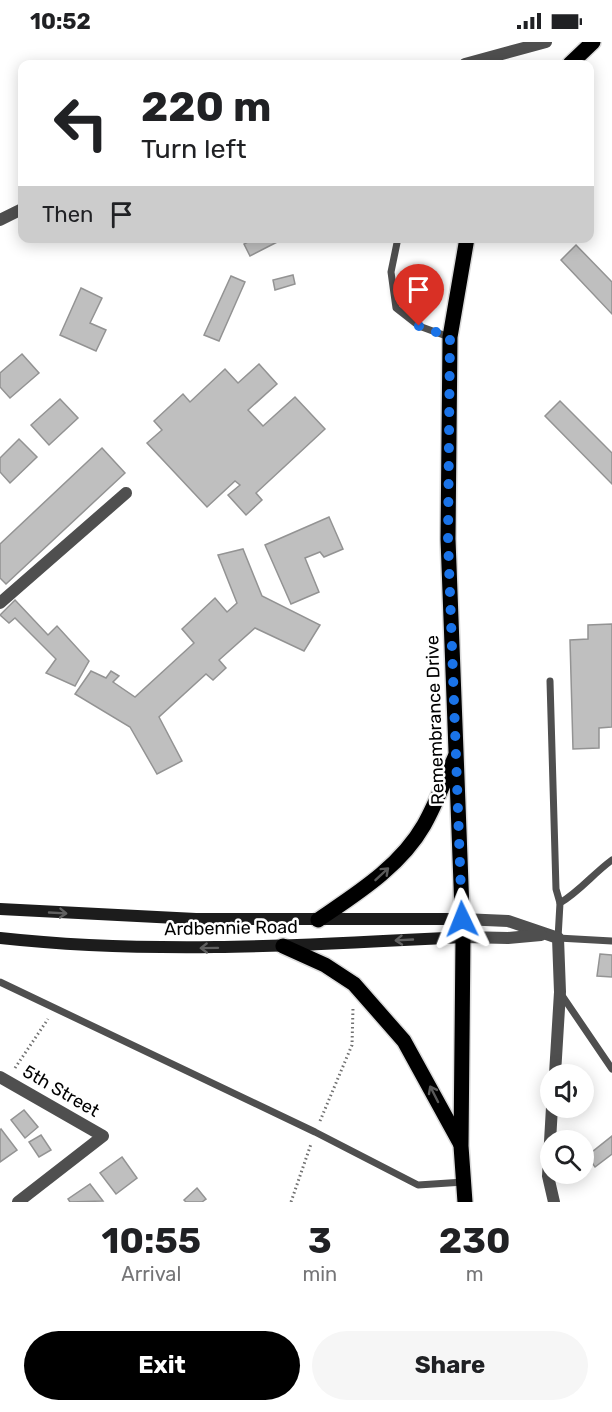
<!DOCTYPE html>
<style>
body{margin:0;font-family:Rubik,sans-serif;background:#f6f6f6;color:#202124;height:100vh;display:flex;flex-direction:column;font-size:22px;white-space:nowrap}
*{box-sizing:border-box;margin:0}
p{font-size:20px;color:#757577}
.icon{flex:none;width:33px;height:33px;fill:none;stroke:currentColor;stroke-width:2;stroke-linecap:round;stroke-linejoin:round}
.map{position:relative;height:1160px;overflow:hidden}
.sheet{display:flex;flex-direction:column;background:#fff;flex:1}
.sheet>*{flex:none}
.hud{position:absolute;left:18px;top:18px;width:576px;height:183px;border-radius:12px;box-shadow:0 3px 15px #0003;background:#fff;color:#202124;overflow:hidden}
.fabs{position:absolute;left:540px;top:1022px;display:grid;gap:12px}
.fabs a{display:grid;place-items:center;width:54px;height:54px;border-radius:50%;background:#fff;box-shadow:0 3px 15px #0003;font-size:30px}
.pin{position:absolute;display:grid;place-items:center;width:51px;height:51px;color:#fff;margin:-62px -26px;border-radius:50% 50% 50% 0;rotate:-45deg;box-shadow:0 0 6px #0007}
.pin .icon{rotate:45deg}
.me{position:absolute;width:66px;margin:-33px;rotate:358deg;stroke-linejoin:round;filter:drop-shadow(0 0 4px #0008)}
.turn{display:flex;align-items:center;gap:21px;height:126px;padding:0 24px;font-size:27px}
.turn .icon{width:78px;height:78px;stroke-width:2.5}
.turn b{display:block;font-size:42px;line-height:51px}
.then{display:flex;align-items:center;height:57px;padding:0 24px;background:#0003;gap:12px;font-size:22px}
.eta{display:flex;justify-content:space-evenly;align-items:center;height:102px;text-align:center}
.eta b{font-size:36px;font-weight:700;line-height:42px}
.button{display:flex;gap:12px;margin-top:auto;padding:12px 24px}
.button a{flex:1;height:69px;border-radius:36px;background:#000;color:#fff;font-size:24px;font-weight:700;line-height:69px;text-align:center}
.button a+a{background:#f6f6f6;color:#202124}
.status{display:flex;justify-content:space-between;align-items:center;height:42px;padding:0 30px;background:#fff;direction:ltr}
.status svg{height:16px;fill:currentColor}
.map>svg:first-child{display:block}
.building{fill:#bfbfbf;stroke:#939393;stroke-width:1.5}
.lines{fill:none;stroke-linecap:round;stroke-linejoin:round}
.primary-casing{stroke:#dbdbdb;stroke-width:18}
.path{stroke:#717171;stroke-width:3;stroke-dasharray:1.5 3;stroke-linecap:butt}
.lane{stroke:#4f4f4f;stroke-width:7}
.street{stroke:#4f4f4f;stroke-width:12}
.secondary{stroke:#1c1c1c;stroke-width:12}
.primary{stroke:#000;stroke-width:15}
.oneway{stroke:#595959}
.oneway2{stroke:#606060}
.route{stroke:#1a73e8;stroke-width:10;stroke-dasharray:0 18}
.labels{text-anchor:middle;stroke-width:5;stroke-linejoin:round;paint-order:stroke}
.street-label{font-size:18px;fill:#000;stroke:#fff}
</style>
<div class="status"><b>10:52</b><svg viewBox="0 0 49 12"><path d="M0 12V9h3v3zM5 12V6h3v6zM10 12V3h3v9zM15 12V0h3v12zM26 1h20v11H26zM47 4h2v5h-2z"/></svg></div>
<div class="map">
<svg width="612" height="1160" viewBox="0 0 612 1160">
<rect width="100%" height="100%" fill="#fff"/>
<g class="building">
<polygon points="256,196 285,196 250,214 244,202"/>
<polygon points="576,203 612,240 612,272 561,218"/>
<polygon points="293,233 295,242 275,248 273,238"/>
<polygon points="231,234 245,240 219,299 204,293"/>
<polygon points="81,246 102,256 90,281 106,288 96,309 60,293"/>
<polygon points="22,312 39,331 10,356 0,345 0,331"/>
<polygon points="259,322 277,342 248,368 263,384 295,355 325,387 256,451 262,458 246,473 228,453 240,443 235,439 207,465 147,401 162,388 154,379 183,352 190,360 225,327 238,341"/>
<polygon points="60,357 78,376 49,403 31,383"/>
<polygon points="560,359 612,411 612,442 545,374"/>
<polygon points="19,397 37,415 10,441 0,430 0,416"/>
<polygon points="102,406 125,431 6,542 0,536 0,502"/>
<polygon points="329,475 343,507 324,515 320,510 305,516 319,550 291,562 265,503"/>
<polygon points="243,507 262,554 320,583 304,609 255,586 219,618 226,626 213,638 206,632 159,675 182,719 157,732 130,685 75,652 91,629 106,636 111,629 119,634 113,640 135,655 194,601 182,587 215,556 227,570 237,561 218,513"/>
<polygon points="15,558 48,593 57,584 89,619 75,644 46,631 56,617 15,576 9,581 0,573"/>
<polygon points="612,582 612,685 599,686 599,706 573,707 570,598 588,597 588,583"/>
<polygon points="600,912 612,913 612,935 597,934"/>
<polygon points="24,1068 38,1085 25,1096 11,1078"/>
<polygon points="1,1087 17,1108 0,1120 0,1088"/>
<polygon points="41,1093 51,1108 39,1115 29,1100"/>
<polygon points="612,1094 612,1112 595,1125 587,1114"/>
<polygon points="122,1115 137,1136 116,1152 100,1131"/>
<polygon points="90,1142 103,1159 70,1160 68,1157"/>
<polygon points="197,1146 206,1157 202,1160 186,1160 184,1158"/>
</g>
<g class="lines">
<g class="primary-casing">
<g id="primary">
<polyline points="570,22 593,0"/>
<path d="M318,878c38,-26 82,-53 106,-95 12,-21 21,-46 31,-68"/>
<polyline points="283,904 325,923 354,942 404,999 460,1101"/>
<polyline points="465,1160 461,1104 463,895 448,497 450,295 467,196"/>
</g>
</g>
<g class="path">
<polyline points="15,1026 48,977"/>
<polyline points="320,1079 352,1003 353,966"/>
<polyline points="291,1160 311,1102"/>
</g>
<g class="lane">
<polyline points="398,196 391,230 396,266 419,284 449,295"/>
<polyline points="550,639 556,847 560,861"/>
<path d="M612,818c-18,13 -33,32 -52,43l-2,35 54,3"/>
<polyline points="0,940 315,1090 418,1143 464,1140"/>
<polyline points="561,952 612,1027"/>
</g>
<g class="street">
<polyline points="465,22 546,0"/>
<polyline points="0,178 22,167"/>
<polyline points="0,561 126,451"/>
<polyline points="462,877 508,879 558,896 560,950 555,1032"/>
<polyline points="463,895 508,896 541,893"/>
<polyline points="0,1035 103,1094 18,1160"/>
<polyline points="552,1065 548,1134 554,1160"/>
</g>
<g class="secondary">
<polyline points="0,867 196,877 462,877"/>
<path d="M0,896c154,17 308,7 463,-1"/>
</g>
<use href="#primary" class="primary"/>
</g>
<defs><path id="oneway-shaft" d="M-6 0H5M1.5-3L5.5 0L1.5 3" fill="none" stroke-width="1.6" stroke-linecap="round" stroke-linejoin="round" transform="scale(1.5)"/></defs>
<g class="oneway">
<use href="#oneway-shaft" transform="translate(382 832) rotate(-43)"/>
<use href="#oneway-shaft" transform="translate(434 1052) rotate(-117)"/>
</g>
<g class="oneway2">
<use href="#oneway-shaft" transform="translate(58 871) rotate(3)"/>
<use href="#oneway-shaft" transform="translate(404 898) rotate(177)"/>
<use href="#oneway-shaft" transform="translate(209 906) rotate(179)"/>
</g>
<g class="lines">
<polyline class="route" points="419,284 450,295 448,497 462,877"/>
</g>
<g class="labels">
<g class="street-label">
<text transform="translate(435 678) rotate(-92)" y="6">Remembrance Drive</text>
<text transform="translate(231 886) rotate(-1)" y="6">Ardbennie Road</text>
<text transform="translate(61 1049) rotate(30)" y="6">5th Street</text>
</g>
</g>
</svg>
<div class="fabs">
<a><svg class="icon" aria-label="sound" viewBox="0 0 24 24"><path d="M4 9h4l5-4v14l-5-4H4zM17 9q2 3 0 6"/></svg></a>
<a><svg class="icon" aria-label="search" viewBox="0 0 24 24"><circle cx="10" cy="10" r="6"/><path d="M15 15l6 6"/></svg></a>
</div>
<div class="pin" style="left:419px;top:284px;background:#d93025"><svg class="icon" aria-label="arrive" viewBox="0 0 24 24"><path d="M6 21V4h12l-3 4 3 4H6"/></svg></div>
<svg class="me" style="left:462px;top:877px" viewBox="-20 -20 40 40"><path d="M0-17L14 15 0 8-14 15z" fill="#1a73e8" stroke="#fff" stroke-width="4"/></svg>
<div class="hud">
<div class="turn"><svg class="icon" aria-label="left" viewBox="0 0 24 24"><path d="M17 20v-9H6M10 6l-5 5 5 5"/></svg><div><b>220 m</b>Turn left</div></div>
<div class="then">Then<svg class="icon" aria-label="arrive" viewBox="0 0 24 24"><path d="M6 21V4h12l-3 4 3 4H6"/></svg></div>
</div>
</div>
<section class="sheet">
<div class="eta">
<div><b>10:55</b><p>Arrival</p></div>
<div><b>3</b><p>min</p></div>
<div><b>230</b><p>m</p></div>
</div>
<div class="button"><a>Exit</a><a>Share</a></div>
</section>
